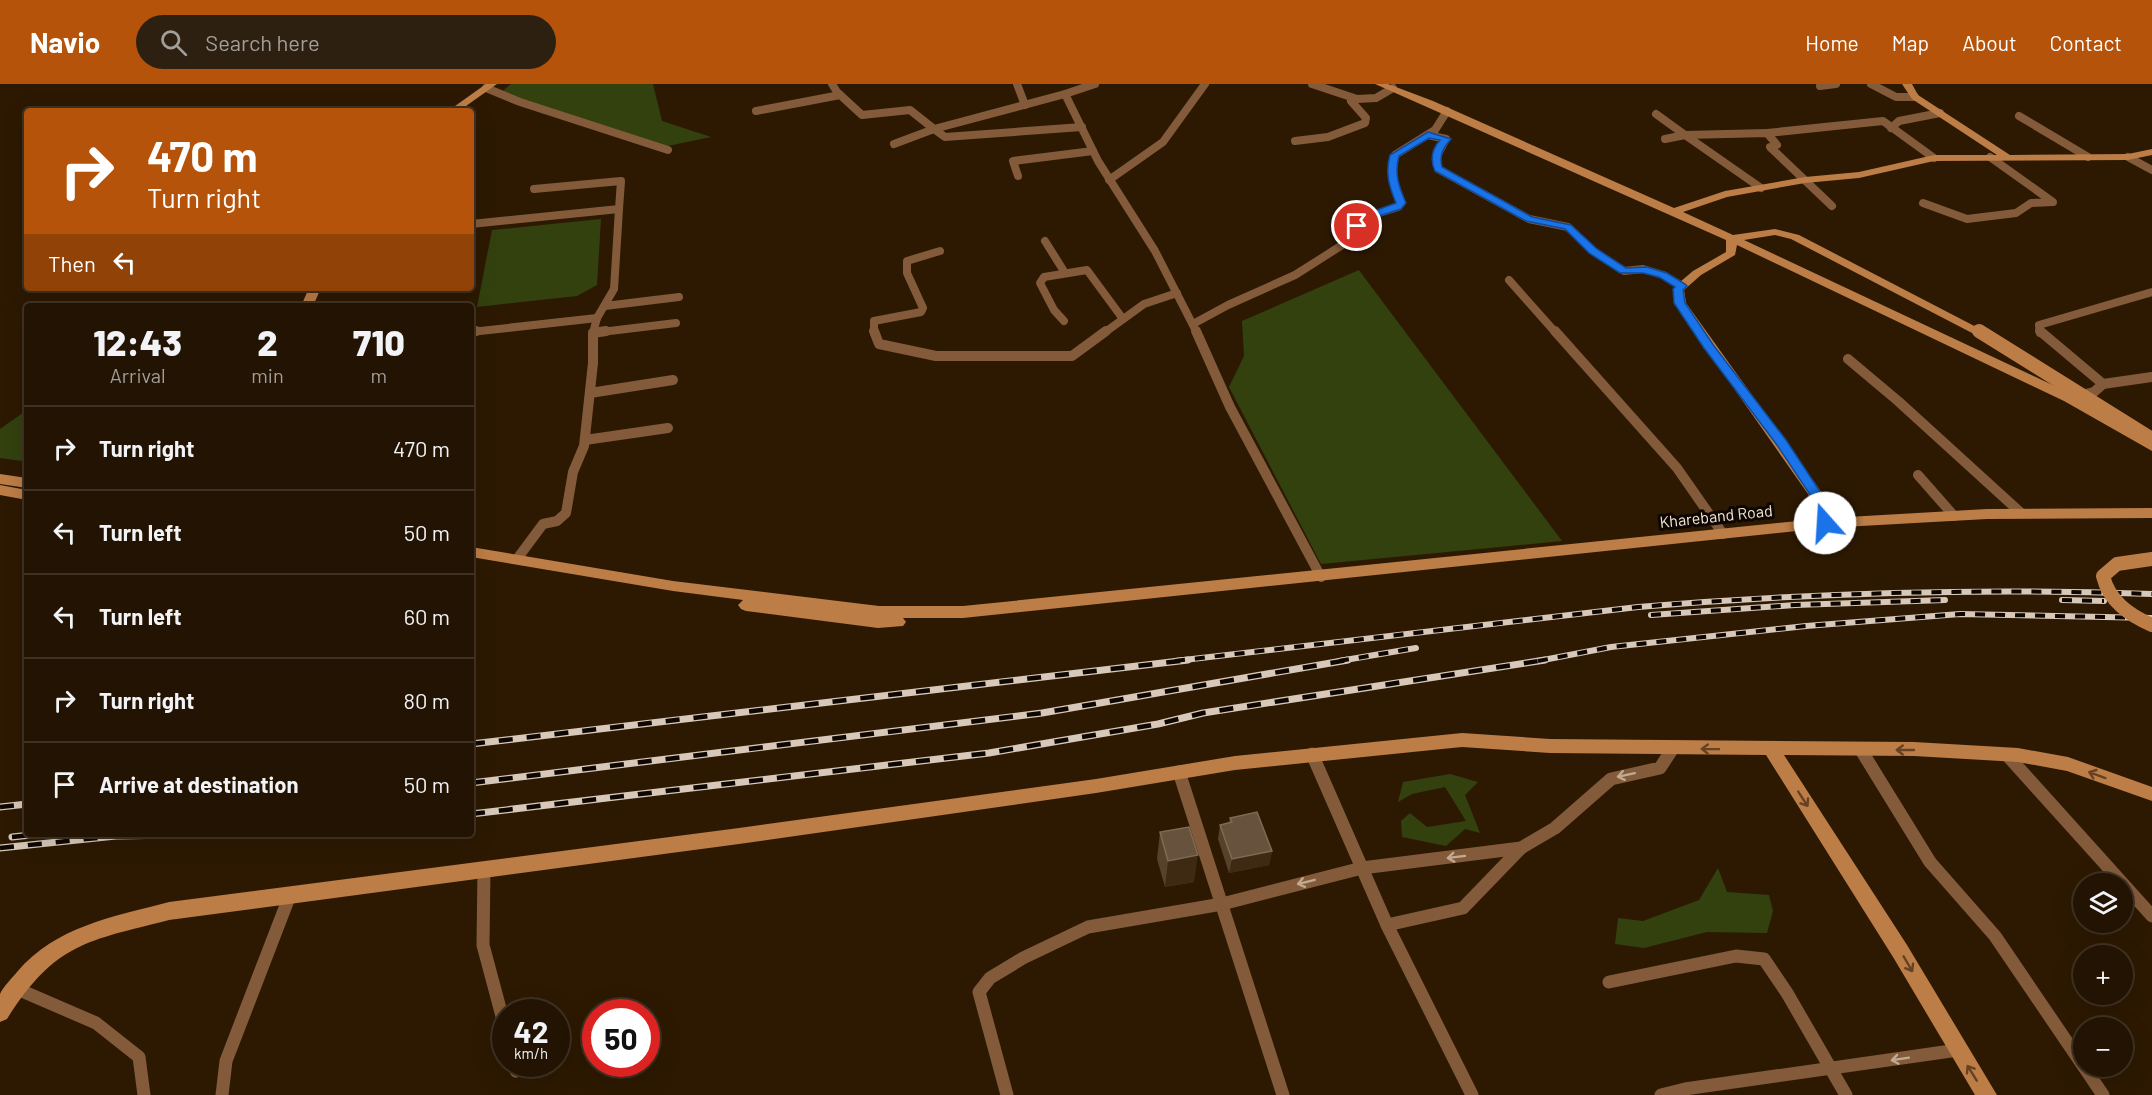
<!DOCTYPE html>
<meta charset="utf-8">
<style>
body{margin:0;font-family:Barlow,sans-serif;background:#2e2011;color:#f1f3f6;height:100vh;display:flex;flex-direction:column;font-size:22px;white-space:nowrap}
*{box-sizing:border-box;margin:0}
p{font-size:20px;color:#a29e99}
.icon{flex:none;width:33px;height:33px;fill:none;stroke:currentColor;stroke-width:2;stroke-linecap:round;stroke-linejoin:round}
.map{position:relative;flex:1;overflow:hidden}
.side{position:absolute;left:24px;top:219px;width:450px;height:534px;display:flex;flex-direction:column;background:#221302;border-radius:6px;box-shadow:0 6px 24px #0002,0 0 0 2px #3f3224}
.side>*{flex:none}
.banner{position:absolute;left:24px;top:24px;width:450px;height:183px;border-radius:6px;box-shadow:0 6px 24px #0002,0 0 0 2px #3f3224;background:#b45309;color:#fff;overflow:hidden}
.controls{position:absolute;left:2073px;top:789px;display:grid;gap:12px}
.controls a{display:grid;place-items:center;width:60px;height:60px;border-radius:50%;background:#221302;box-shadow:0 6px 24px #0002,0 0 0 2px #3f3224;font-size:30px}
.speed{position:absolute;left:492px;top:915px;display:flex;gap:12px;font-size:30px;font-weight:700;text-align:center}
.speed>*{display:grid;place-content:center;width:78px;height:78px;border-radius:50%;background:#221302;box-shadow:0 6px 24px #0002,0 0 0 2px #3f3224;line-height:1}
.speed small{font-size:15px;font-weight:400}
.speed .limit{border:9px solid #d22;background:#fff;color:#111}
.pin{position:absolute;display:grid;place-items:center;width:51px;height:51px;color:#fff;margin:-26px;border:3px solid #fff;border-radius:50%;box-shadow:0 2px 6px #0007}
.me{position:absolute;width:66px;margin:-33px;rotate:341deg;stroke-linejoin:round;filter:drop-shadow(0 0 4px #0008)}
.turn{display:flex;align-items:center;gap:21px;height:126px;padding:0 24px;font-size:27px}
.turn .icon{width:78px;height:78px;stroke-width:2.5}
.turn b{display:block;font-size:42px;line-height:51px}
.then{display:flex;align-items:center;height:57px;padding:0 24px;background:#0003;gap:12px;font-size:22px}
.eta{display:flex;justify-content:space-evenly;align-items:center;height:102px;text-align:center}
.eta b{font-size:36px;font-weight:800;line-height:42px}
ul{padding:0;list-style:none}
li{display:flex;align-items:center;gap:18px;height:84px;padding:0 24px;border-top:2px solid #3f3224}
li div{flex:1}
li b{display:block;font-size:22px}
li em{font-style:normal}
header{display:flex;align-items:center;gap:36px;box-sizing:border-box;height:84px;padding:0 30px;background:#b45309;color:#fff}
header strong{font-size:28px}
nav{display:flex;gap:33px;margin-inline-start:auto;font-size:21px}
.search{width:420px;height:54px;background:#2e2011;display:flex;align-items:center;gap:15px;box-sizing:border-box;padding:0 21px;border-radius:33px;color:#a29e99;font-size:22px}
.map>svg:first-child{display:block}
.green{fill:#33410f}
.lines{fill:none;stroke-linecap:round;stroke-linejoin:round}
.street-far2{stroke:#835b3a;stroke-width:8}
.street-far1{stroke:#835b3a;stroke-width:10}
.street{stroke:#835b3a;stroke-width:13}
.secondary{fill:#bd7d46;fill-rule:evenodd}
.rail-far1-casing{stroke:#d7c8b9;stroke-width:6}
.rail-casing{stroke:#d7c8b9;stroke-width:7}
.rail-far1{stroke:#0e0601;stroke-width:4;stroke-dasharray:10;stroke-linecap:butt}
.rail{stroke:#0e0601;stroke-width:4.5;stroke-dasharray:14;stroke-linecap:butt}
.secondary-bridge-far1{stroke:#bd7d46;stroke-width:10}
.secondary-bridge{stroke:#bd7d46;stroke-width:14}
.wall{fill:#56422a}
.shaded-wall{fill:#3e2a12}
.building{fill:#67533d;stroke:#7d6b56;stroke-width:1.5}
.oneway{stroke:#664224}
.oneway2{stroke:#c2a992}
.route{fill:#1a73e8;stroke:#114b97;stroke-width:1.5}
.labels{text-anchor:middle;stroke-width:6;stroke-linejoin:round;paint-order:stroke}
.street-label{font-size:16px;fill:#f5e8da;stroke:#0e0601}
</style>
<header>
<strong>Navio</strong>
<div class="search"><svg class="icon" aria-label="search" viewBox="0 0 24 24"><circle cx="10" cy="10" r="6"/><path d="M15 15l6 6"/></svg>Search here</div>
<nav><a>Home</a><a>Map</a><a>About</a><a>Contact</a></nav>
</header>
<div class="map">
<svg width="2152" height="1011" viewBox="0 0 2152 1011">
<rect width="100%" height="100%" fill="#2d1902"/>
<g class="green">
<polygon points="511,0 653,0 662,37 711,53 663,63 499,10"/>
<polygon points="601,135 597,201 577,212 477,223 492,146"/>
<polygon points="1359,186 1367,197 1562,457 1321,480 1229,303 1244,272 1242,237"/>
<polygon points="27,326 27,373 22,377 0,374 0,345"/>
<polygon points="1450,690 1478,698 1465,711 1480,749 1465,745 1446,762 1402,753 1401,737 1410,729 1427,743 1466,737 1445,703 1412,710 1398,718 1403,698"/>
<polygon points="1718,784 1727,808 1769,811 1773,827 1767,849 1707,848 1644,864 1615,860 1618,834 1643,837 1699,816"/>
</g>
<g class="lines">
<g class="street-far2">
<polyline points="832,0 837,8 862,31 910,26 934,45 1065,10 1098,77 1155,167 1197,249"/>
<polyline points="1017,0 1025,21"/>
<polyline points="1312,0 1357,15 1376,14 1393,4"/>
<polyline points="1871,0 1896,13 1915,13"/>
<polyline points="1820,2 1836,0"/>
<polyline points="486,4 520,18 668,66"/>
<polyline points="1065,10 1095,0"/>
<polyline points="756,27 840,11"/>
<polyline points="1656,30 1685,51 1767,49 1777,61 1770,63 1832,122"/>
<polyline points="2019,32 2088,73"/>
<polyline points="1891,44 1899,37 1940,29"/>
<polyline points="1767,49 1883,37 1934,74"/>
<polyline points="1428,51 1446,55 1437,72 1438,85 1529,135 1568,143 1593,167 1624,187 1643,185 1663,191 1682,202"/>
<polyline points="1665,55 1685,51 1761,104"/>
<polyline points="1295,57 1328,53 1365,39 1366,34 1351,17 1357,15"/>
<polyline points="894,60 934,45 945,53 1082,43"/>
<polyline points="2128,73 2152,86"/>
<polyline points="1018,92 1013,77 1093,67"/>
<polyline points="1109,96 1163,58 1205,0"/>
<polyline points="1923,119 1967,135 2016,129 2031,119 2053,118 1990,73"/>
<polyline points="471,140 619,125 621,97 534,105"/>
<polyline points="1045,157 1065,189"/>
<polyline points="1509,196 1556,249"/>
<polyline points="605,222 679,213"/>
<polyline points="1064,237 1054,226 1040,199 1044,193 1087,186 1123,235"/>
<polyline points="1193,240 1228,221 1295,191 1347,158 1357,142 1369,132 1398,123 1401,119 1392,94 1395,71 1435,46 1447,27"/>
<polyline points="471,248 597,234"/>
<polyline points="593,249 597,234 614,205 619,125"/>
<polyline points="593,249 676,239"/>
<polyline points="874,249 874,237 921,228 923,224 907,189 907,177 940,167"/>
<polyline points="1104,249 1144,220 1177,209"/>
<polyline points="2040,249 2039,241 2152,208"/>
</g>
<g class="street-far1">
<polyline points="874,247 879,260 936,272 1072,272 1106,247"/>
<polyline points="1196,247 1230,323 1321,493"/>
<polyline points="1555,247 1677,384 1723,450"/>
<polyline points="2040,247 2103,300 2094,308 2077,312"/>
<polyline points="471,248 476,247"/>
<polyline points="1848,275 1898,317 2021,429"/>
<polyline points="2103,300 2152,293"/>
<polyline points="590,309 673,296"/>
<polyline points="585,356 668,344"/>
<polyline points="1918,391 1954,432"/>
<polyline points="517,475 543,440 557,437 566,429 573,388 584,362 593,279 593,249 606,247"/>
</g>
<g class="street">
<polyline points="1861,666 1930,778 1995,852 2103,1011"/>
<polyline points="1312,670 1387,841"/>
<polyline points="2007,671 2152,832"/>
<polyline points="1179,688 1283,1011"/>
<polyline points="484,785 483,861 506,947"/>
<polyline points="1609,898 1736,872 1764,875 1787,909 1846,1011"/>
<polyline points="15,904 96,939 139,973 144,1011"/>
<polyline points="514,980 516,987"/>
<polyline points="222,1011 226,977 290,811"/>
<polyline points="1007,1011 979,908 990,894 1023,874 1088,843 1222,820 1362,784 1521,764 1555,744 1611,695 1660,684 1673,664"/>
<polyline points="1472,1011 1387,841 1463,824 1521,764"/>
<polyline points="1661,1011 1685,1005 1958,966"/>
</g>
<g class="secondary">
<polygon points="486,0 497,0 459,27 448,27"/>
<polygon points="1375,0 1388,0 1433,17 1674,124 1725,107 1805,93 1859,88 1934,71 1997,71 1912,15 1902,0 1912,0 1918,11 2010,71 2128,70 2152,65 2152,71 2128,76 1934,77 1859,94 1805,99 1727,113 1683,128 1733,151 1775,145 1799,151 1984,247 1982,250 1974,250 1791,155 1775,151 1744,156 2074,311 2152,357 2152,367 2064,317 1737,161 1735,171 1701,191 1684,206 1686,219 1820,406 1830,434 1987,425 2152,424 2152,434 1987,435 1825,444 963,534 903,534 906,538 903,542 878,544 746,527 741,525 738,521 743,516 673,507 471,473 471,463 673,497 879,522 963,522 1817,435 1808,410 1674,219 1674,203 1693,187 1726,168 1726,156"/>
<polygon points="309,204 321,204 313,222 301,222"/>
<polygon points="0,390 27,394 27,404 0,400"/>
<polygon points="0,401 27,406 27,416 0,411"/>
<path d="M1462,649l88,6 364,3 104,6 50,9 84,30v14l-85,-30 -49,-9 -104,-6 -130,-1 123,190 90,150h-22l-82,-138 -127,-202 -216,-2 -88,-6 -227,23 -139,23 -357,51 -570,76c-82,21 -114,23 -162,99l-7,3c0,-8 0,-21 0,-28 3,-7 12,-16 17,-22 39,-46 96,-55 152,-70l570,-74 357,-49 139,-23z"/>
</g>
<g class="rail-far1-casing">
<g id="rail-far1">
<polyline points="2062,516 2104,517"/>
<polyline points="1651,531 1795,521 1945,516"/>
<path d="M1175,577l463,-54c171,-14 342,-19 514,-13"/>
<polyline points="1339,577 1416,564"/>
<polyline points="1538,577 1611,563 1806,542 1960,530 2152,534"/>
</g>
</g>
<g class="rail-casing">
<g id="rail">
<polyline points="471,660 1188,576"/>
<polyline points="471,699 1042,629 1348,576"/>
<polyline points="0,723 27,720"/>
<polyline points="471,730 989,669 1158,640 1203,629 1545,576"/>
<polyline points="12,753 40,750"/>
<polyline points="0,764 116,752 234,750"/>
</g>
</g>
<use href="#rail-far1" class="rail-far1"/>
<use href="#rail" class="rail"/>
<polyline class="secondary-bridge-far1" points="1978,247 1981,249"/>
<g class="secondary-bridge">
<polyline points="1979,247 2152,355"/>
<path d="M2152,475l-35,5 -14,12c6,25 26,39 49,49"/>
</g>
</g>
<g class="wall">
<polygon points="1230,734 1272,767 1269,781 1229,789 1218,755 1220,741 1229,739"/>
<polygon points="1160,748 1194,798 1165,803 1157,775"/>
</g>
<g class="shaded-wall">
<polygon points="1272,767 1269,781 1229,789 1232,775"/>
<polygon points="1198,771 1194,798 1165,803 1168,777"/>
</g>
<g class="building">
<polygon points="1257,728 1272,767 1232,775 1220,741 1232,738 1230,734"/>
<polygon points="1189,743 1198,771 1168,777 1160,748"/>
</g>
<defs><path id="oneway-shaft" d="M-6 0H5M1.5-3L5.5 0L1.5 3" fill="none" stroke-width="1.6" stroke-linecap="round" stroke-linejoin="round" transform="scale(1.5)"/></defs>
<g class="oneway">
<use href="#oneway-shaft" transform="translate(1710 665) rotate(-179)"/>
<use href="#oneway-shaft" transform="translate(1905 666) rotate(180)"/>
<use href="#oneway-shaft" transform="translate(2097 691) rotate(-160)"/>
<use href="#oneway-shaft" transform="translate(1803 715) rotate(57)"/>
<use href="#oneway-shaft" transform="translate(1908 880) rotate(60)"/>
<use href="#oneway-shaft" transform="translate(1972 989) rotate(-122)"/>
</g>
<g class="oneway2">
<use href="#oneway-shaft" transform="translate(1626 691) rotate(168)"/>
<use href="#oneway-shaft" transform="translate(1456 773) rotate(173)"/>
<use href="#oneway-shaft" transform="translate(1306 798) rotate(166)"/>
<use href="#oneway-shaft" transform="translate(1900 975) rotate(171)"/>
</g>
<path class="route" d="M1428,48l23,7c-8,9 -12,16 -9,28l90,50 39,8 26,24 29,19 21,-1 20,6 18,11 2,2 -4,4 2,13 29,43 72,94 33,50 13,33 -2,3h-9l-12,-33 -32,-48 -73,-97 -30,-45 -1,-14 2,-2 -16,-10 -16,-4h-23l-31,-20 -24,-24 -39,-8 -91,-50c-5,-11 -3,-22 5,-31l-11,-2 -30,18c-5,18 0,31 7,47l-5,6 -28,9 -13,10h-7v-4l13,-10 30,-11c-7,-17 -11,-30 -6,-48z"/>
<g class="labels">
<g class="street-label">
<text transform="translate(1716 432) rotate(-6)" y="6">Khareband Road</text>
</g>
</g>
</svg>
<div class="controls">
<a><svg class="icon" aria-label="layers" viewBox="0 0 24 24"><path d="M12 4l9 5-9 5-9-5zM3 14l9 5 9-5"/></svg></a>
<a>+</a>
<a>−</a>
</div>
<div class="speed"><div>42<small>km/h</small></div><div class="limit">50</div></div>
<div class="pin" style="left:1357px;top:142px;background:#d93025"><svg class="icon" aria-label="arrive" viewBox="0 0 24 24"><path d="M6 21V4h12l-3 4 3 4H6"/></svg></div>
<svg class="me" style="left:1825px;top:439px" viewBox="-20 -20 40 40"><circle r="19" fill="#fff"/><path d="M0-13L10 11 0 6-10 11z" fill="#1a73e8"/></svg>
<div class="banner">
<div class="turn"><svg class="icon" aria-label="right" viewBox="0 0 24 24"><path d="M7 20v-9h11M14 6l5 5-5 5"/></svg><div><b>470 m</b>Turn right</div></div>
<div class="then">Then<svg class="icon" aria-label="left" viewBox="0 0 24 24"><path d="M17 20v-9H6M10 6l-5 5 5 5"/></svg></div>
</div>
<section class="side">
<div class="eta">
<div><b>12:43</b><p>Arrival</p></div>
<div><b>2</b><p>min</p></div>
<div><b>710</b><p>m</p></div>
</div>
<ul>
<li><svg class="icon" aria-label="right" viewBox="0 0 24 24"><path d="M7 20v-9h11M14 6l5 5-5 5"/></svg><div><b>Turn right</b></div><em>470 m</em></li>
<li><svg class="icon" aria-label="left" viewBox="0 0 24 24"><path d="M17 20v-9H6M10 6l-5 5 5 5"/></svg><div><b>Turn left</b></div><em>50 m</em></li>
<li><svg class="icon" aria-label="left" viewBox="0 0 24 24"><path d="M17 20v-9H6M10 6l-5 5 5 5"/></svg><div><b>Turn left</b></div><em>60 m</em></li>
<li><svg class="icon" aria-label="right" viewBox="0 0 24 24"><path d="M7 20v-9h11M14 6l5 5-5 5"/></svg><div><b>Turn right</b></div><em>80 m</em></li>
<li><svg class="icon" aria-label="arrive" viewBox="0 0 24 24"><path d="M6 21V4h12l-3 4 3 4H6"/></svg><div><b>Arrive at destination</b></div><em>50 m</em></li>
</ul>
</section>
</div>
